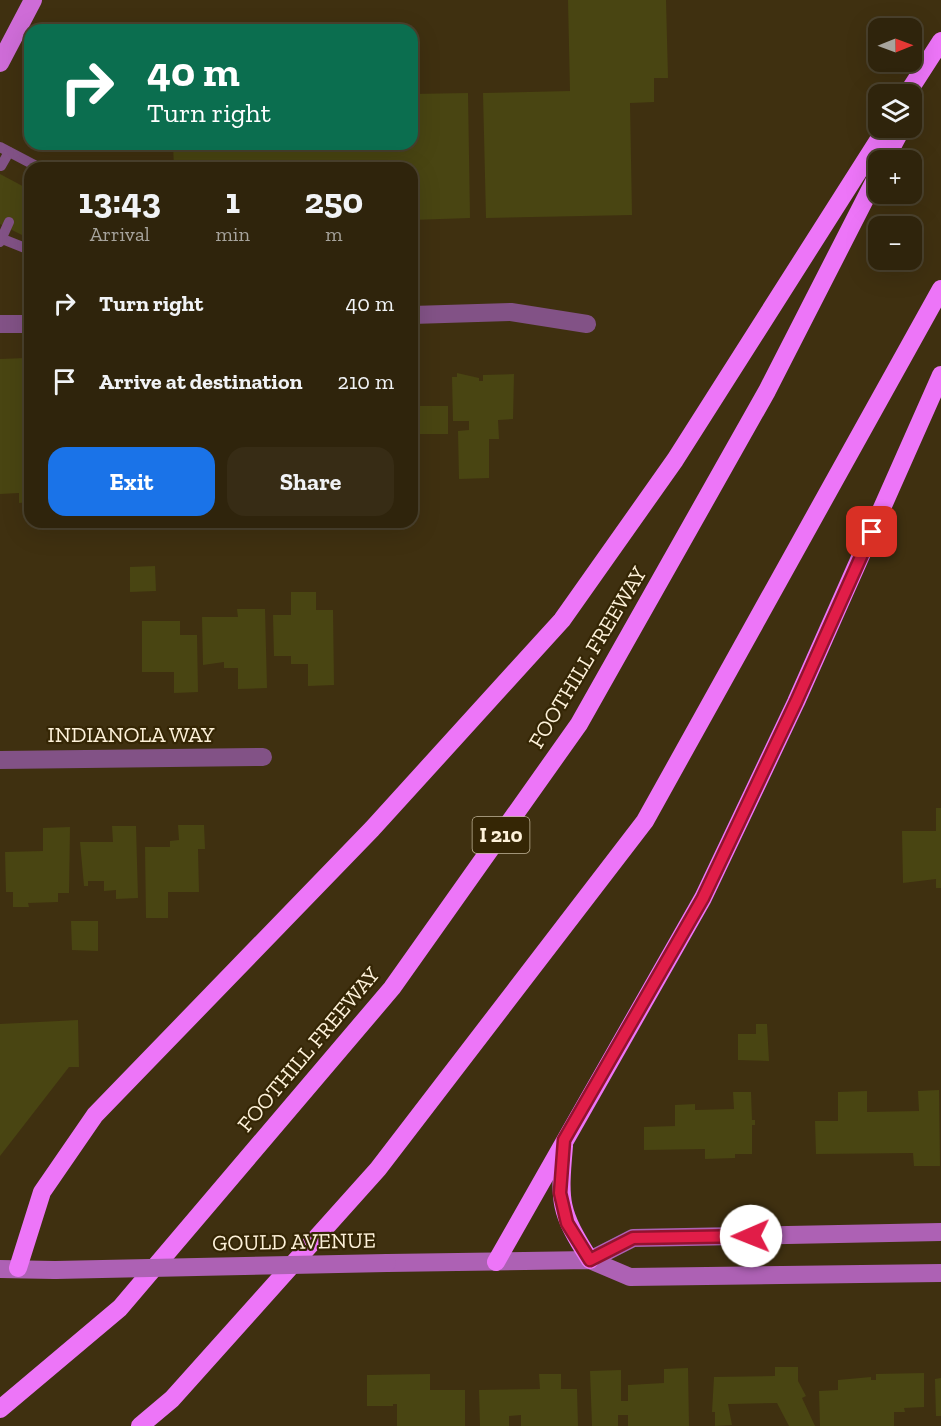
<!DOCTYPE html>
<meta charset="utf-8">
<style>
body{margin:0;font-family:"Zilla Slab",serif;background:#372c15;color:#f1f3f6;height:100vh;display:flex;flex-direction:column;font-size:22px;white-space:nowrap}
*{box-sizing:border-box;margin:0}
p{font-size:20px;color:#a7a49d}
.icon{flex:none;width:33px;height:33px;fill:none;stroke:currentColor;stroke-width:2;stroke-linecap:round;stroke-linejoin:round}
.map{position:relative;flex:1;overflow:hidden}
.details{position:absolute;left:24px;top:162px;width:394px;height:366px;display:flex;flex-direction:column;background:#2f240c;border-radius:18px;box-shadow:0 6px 24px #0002,0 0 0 2px #4a412d}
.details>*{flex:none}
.banner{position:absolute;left:24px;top:24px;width:394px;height:126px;border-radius:18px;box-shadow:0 6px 24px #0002,0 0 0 2px #4a412d;background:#0b6e4f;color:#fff;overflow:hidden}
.needle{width:39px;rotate:89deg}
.controls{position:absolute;left:868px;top:18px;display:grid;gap:12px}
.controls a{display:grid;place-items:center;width:54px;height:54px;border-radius:12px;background:#2f240c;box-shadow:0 6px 24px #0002,0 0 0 2px #4a412d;font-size:30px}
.pin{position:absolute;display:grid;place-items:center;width:51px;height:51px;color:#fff;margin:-26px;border-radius:12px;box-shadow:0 3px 9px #0006}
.me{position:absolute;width:66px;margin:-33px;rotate:269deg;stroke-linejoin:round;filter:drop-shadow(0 0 4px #0008)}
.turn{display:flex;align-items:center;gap:21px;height:126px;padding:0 24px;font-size:27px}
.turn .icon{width:78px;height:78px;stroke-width:2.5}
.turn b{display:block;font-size:42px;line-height:51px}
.eta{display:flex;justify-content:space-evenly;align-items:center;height:102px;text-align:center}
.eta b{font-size:36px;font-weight:700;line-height:42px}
.button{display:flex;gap:12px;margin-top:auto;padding:12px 24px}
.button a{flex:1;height:69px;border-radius:18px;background:#1a73e8;color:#fff;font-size:24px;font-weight:700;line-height:69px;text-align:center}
.button a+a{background:#372c15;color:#f1f3f6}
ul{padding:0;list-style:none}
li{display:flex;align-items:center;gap:18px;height:78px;padding:0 24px}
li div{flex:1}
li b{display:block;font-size:22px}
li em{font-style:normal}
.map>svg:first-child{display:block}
.building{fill:#494512}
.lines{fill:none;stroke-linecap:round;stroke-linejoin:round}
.lane{stroke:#825286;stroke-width:10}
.street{stroke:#825286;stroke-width:18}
.secondary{stroke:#ad61b4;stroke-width:18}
.primary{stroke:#ce6cd7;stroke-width:18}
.highway{stroke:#ed75f8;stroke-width:18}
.secondary-bridge{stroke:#ad61b4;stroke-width:18}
.route-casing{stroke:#92132f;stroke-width:15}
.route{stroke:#e11d48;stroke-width:10}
.labels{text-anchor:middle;stroke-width:4.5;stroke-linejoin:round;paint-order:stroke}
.shield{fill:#352605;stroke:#c1b499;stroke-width:1.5}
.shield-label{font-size:21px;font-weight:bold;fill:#fdf1d9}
.street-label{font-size:22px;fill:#fdf1d9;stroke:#352605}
</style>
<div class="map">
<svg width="941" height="1426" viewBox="0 0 941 1426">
<rect width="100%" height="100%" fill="#3f3010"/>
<g class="building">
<polygon points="568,0 666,0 668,78 654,78 654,102 630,103 632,215 486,218 483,93 570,91"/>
<polygon points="468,93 470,218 412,220 412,168 174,168 173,144 412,144 412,94"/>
<polygon points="0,174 30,190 30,239 0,224"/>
<polygon points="26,358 26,367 30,367 30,502 19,503 19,493 0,494 0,359"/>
<polygon points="412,358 419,358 420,406 448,406 448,434 412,434"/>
<polygon points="457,373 479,378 479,381 483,381 483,375 514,374 513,419 498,420 499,439 489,439 489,478 459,479 458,431 469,430 469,421 453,421 452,377 457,377"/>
<polygon points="155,566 156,591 130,592 130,567"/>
<polygon points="291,592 316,592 316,610 333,610 334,685 308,686 308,664 291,664 291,656 274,656 273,615 291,615"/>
<polygon points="237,609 265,609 267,688 238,689 238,668 224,668 224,662 203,665 202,617 238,617"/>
<polygon points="142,621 180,621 180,635 197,635 198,692 174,693 174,672 142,672"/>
<polygon points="936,808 941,808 941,888 936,888 936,879 903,883 902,831 936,831"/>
<polygon points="178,825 204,825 205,849 198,849 199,892 168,892 168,918 146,918 145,847 170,847 170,841 179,840"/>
<polygon points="112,826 136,826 138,898 116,899 116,890 104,891 104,881 88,881 88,886 84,886 80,842 113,842"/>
<polygon points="70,827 69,893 58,893 58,902 28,903 29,907 13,907 13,892 6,892 5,852 43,851 43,828"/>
<polygon points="71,921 98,921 98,951 72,950"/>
<polygon points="78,1020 79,1067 69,1067 0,1156 0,1024"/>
<polygon points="756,1024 767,1024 769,1061 738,1060 738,1034 756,1034"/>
<polygon points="939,1090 940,1166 914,1166 913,1153 816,1154 815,1121 838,1121 838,1092 867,1091 867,1112 919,1111 918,1091"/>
<polygon points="733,1092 751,1092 752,1120 755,1120 755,1125 752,1125 752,1154 735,1154 735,1158 705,1159 705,1149 644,1150 644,1127 675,1126 675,1105 695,1104 695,1110 734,1109"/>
<polygon points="775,1367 798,1367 798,1381 806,1396 802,1398 815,1426 789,1426 777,1403 728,1404 732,1425 715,1426 715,1412 712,1412 714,1377 775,1376"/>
<polygon points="688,1368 689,1426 628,1426 628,1415 618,1415 618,1426 592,1426 590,1371 621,1370 621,1401 628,1401 628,1385 664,1383 664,1369"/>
<polygon points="924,1373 924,1407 904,1408 905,1412 894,1412 894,1426 820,1426 819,1391 838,1390 838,1380 871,1377 871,1380 876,1380 876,1374"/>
<polygon points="430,1374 430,1390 465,1390 465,1426 397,1426 397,1404 393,1404 393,1406 367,1406 367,1375"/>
<polygon points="539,1374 561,1374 561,1389 577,1389 578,1426 521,1426 521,1415 509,1416 509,1426 480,1426 479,1390 540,1389"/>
<polygon points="941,1378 941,1416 936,1416 935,1379"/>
</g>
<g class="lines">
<g class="lane">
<polyline points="0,147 40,168"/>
<polyline points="1,166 9,152"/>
<polyline points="29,181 30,180"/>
<polyline points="0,238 30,250"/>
<polyline points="0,242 9,222"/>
</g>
<g class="street">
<polyline points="412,315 511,312 587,324"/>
<polyline points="0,324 30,324"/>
<polyline points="0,760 263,757"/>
</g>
<g class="secondary">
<polyline points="590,1260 633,1238 941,1232"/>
<polyline points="387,1263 590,1260 630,1277 941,1273"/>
<polyline points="0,1269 55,1270"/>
</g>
<polyline class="primary" points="0,63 33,0"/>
<g class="highway">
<polyline points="907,94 941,41"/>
<polyline points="885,160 902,128"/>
<path d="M564,1146c-5,57 -5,65 26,114"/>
<polyline points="496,1262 703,898 796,702 941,375"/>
<polyline points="18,1268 42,1192 95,1115 372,829 562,620 675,460 886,128"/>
<polyline points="0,1409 120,1308 392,988 579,724 767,391 879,172"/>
<polyline points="140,1426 172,1399 378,1169 645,821 941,289"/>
</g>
<polyline class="secondary-bridge" points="55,1270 387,1263"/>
</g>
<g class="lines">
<g class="route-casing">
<polyline id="route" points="751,1236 633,1238 590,1260 567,1223 560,1193 564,1140 703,898 796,702 872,532"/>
</g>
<use href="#route" class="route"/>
</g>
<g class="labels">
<rect class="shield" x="472.5" y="817" width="57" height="36" rx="4.5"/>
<g class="shield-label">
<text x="501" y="842">I 210</text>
</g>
<g class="street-label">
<text transform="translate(587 657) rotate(-59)" y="8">FOOTHILL FREEWAY</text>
<text x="131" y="742">INDIANOLA WAY</text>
<text transform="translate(308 1049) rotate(-50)" y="8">FOOTHILL FREEWAY</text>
<text transform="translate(294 1241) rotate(-1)" y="8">GOULD AVENUE</text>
</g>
</g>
</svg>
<div class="controls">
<a><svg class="needle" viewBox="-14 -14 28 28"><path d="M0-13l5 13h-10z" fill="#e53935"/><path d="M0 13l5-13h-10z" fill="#a7a49d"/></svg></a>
<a><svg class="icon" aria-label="layers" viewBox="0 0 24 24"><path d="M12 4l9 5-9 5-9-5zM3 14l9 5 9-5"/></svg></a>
<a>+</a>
<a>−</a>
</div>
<div class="pin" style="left:872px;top:532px;background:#d93025"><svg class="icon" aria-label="arrive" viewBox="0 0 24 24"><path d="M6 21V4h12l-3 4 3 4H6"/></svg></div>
<svg class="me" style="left:751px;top:1236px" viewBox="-20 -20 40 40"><circle r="19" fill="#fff"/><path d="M0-13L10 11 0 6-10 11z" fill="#e11d48"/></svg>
<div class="banner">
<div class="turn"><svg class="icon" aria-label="right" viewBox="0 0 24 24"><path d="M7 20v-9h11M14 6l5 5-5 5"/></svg><div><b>40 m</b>Turn right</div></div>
</div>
<section class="details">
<div class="eta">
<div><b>13:43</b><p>Arrival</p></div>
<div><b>1</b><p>min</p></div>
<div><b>250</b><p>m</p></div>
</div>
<ul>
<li><svg class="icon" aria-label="right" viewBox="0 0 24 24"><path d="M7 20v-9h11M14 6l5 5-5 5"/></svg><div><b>Turn right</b></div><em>40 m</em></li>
<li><svg class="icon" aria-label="arrive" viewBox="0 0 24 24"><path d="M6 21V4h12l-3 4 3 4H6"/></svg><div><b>Arrive at destination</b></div><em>210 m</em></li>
</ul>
<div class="button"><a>Exit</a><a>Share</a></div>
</section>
</div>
